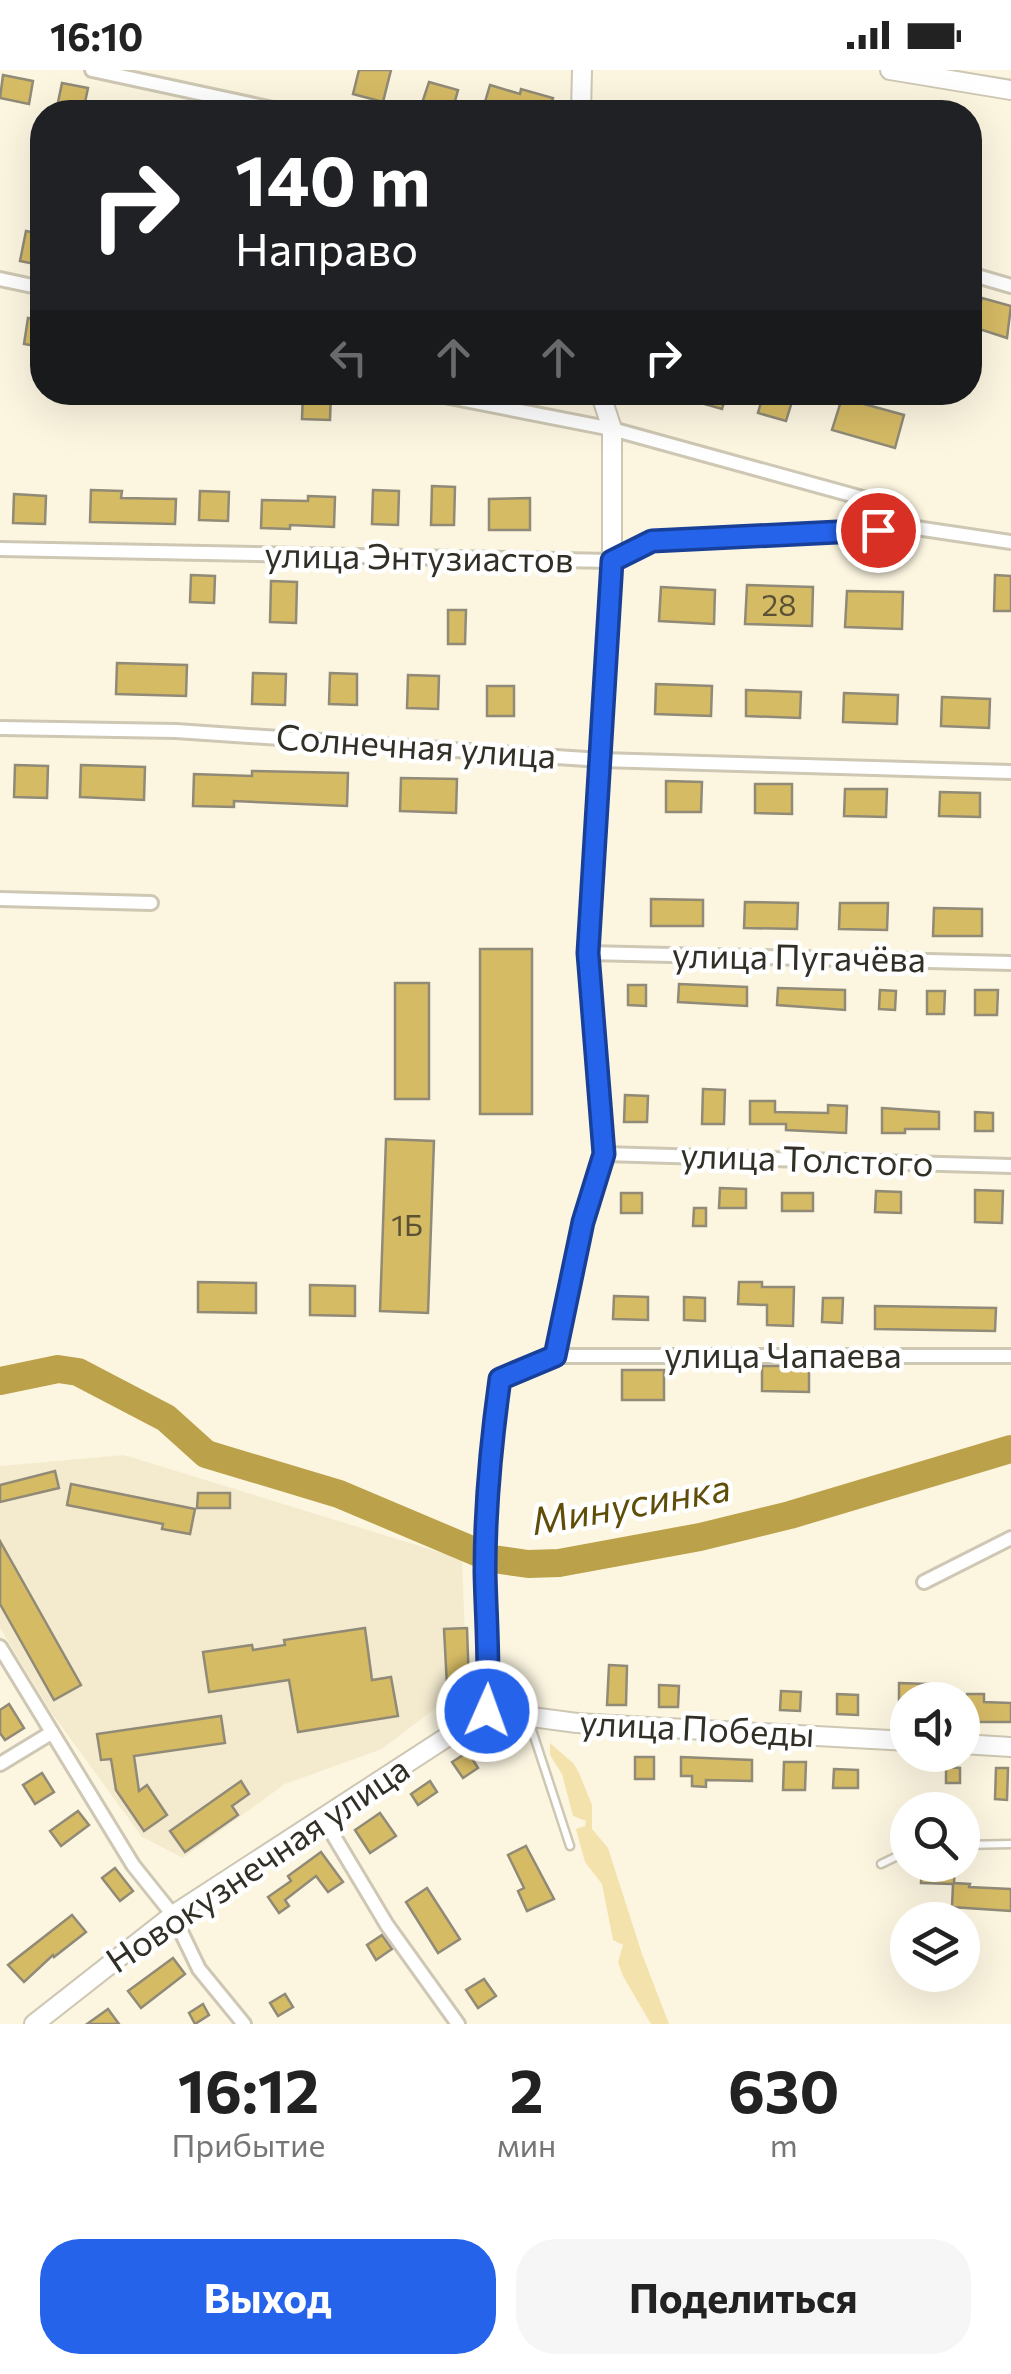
<!DOCTYPE html>
<html lang="ru">
<meta charset="utf-8">
<style>
body{margin:0;font-family:Commissioner,sans-serif;background:#f6f6f6;color:#222;height:100vh;display:flex;flex-direction:column;font-size:38px;white-space:nowrap}
*{box-sizing:border-box;margin:0}
p{font-size:32px;color:#767676}
.icon{flex:none;width:55px;height:55px;fill:none;stroke:currentColor;stroke-width:2;stroke-linecap:round;stroke-linejoin:round}
.map{position:relative;height:1954px;overflow:hidden}
.panel{display:flex;flex-direction:column;background:#fff;flex:1}
.panel>*{flex:none}
.top-card{position:absolute;left:30px;top:30px;width:952px;height:305px;border-radius:40px;box-shadow:0 10px 40px #0002;background:#202124;color:#fff;overflow:hidden}
.fabs{position:absolute;left:890px;top:1612px;display:grid;gap:20px}
.fabs a{display:grid;place-items:center;width:90px;height:90px;border-radius:50%;background:#fff;box-shadow:0 10px 40px #0002;font-size:50px}
.pin{position:absolute;display:grid;place-items:center;width:85px;height:85px;color:#fff;margin:-42px;border:5px solid #fff;border-radius:50%;box-shadow:0 2px 10px #0007}
.me{position:absolute;width:110px;margin:-55px;rotate:2deg;stroke-linejoin:round;filter:drop-shadow(0 0 8px #0008)}
.turn{display:flex;align-items:center;gap:35px;height:210px;padding:0 40px;font-size:45px}
.turn .icon{width:130px;height:130px;stroke-width:2.5}
.turn b{display:block;font-size:70px;line-height:85px}
.lanes{display:flex;align-items:center;height:95px;padding:0 40px;background:#0003;justify-content:center;gap:50px;direction:ltr}
.lanes .off{opacity:.35}
.eta{display:flex;justify-content:space-evenly;align-items:center;height:170px;text-align:center}
.eta b{font-size:60px;font-weight:700;line-height:70px}
.cta{display:flex;gap:20px;margin-top:auto;padding:20px 40px}
.cta a{flex:1;height:115px;border-radius:40px;background:#2563eb;color:#fff;font-size:40px;font-weight:700;line-height:115px;text-align:center}
.cta a+a{background:#f6f6f6;color:#222}
.status{display:flex;justify-content:space-between;align-items:center;height:70px;padding:0 50px;background:#fff;direction:ltr}
.status svg{height:28px;fill:currentColor}
.map>svg:first-child{display:block}
.built{fill:#f4ebcf}
.green{fill:#f3e2ab}
.lines{fill:none;stroke-linecap:round;stroke-linejoin:round}
.river{stroke:#bba14a;stroke-width:28}
.building{fill:#d6bb65;stroke:#908a77;stroke-width:2.5}
.lane-casing{stroke:#cdc7b3;stroke-width:11}
.street-casing{stroke:#cdc7b3;stroke-width:18}
.secondary-casing{stroke:#cdc7b3;stroke-width:22}
.lane{stroke:#fff;stroke-width:6}
.street{stroke:#fff;stroke-width:12}
.secondary{stroke:#fff;stroke-width:18}
.route-casing{stroke:#184099;stroke-width:25}
.route{stroke:#2563eb;stroke-width:18}
.labels{text-anchor:middle;stroke-width:9;stroke-linejoin:round;paint-order:stroke}
.number-label{font-size:30px;fill:#5b5236}
.street-label{font-size:35px;fill:#322f27;stroke:#fff}
.water-label{font-size:38px;font-style:italic;fill:#604e08;stroke:#fff}
</style>
<div class="status"><b>16:10</b><svg viewBox="0 0 49 12"><path d="M0 12V9h3v3zM5 12V6h3v6zM10 12V3h3v9zM15 12V0h3v12zM26 1h20v11H26zM47 4h2v5h-2z"/></svg></div>
<div class="map">
<svg width="1011" height="1954" viewBox="0 0 1011 1954">
<rect width="100%" height="100%" fill="#fcf6e1"/>
<polygon class="built" points="124,1385 462,1489 467,1614 382,1679 285,1714 183,1788 142,1767 51,1642 0,1558 0,1396"/>
<polygon class="green" points="550,1673 574,1694 579,1703 592,1735 592,1759 608,1778 642,1884 669,1954 651,1954 623,1906 618,1892 623,1875 613,1870 602,1814 585,1792 576,1759 585,1756 586,1751 573,1746 562,1704 550,1685"/>
<g class="lines">
<polyline class="river" points="0,1311 58,1299 78,1302 166,1348 206,1384 339,1424 493,1489 528,1494 559,1493 700,1467 790,1445 1011,1379"/>
</g>
<g class="building">
<polygon points="359,0 391,0 383,32 353,24"/>
<polygon points="3,5 33,11 29,34 0,28"/>
<polygon points="429,12 458,20 452,42 421,36"/>
<polygon points="62,13 88,18 83,42 56,42"/>
<polygon points="490,15 520,24 521,19 553,28 549,42 482,42"/>
<polygon points="26,161 42,164 42,181 37,180 35,194 20,191"/>
<polygon points="982,228 1011,236 1007,268 973,257"/>
<polygon points="28,248 42,250 42,277 24,274"/>
<polygon points="303,322 331,322 330,350 302,349"/>
<polygon points="677,322 727,322 722,339 676,326"/>
<polygon points="764,322 794,325 786,351 758,343"/>
<polygon points="842,328 904,345 895,378 832,360"/>
<polygon points="432,416 455,417 454,455 431,455"/>
<polygon points="91,420 122,421 121,428 176,429 175,454 90,452"/>
<polygon points="373,420 399,421 398,455 372,454"/>
<polygon points="200,421 229,422 228,451 199,450"/>
<polygon points="14,424 46,426 45,454 13,453"/>
<polygon points="308,426 335,427 334,457 290,455 290,459 261,458 262,430 308,431"/>
<polygon points="530,428 530,460 489,460 489,429"/>
<polygon points="191,505 215,506 214,533 190,532"/>
<polygon points="995,505 1011,506 1011,541 994,541"/>
<polygon points="271,511 297,512 296,553 270,552"/>
<polygon points="747,515 813,517 812,556 745,554"/>
<polygon points="661,517 715,520 714,554 659,551"/>
<polygon points="847,521 903,522 902,559 845,557"/>
<polygon points="448,540 466,540 465,574 448,574"/>
<polygon points="117,593 187,595 186,626 116,624"/>
<polygon points="253,603 286,604 285,635 252,634"/>
<polygon points="330,603 357,604 357,635 329,634"/>
<polygon points="408,605 439,606 438,639 407,638"/>
<polygon points="656,614 712,616 711,646 655,644"/>
<rect x="487" y="616" width="27" height="30"/>
<polygon points="746,620 801,622 800,648 746,646"/>
<polygon points="844,623 898,625 897,654 843,652"/>
<polygon points="942,627 990,629 989,658 941,656"/>
<polygon points="15,695 48,696 47,728 14,727"/>
<polygon points="81,695 145,697 144,730 80,727"/>
<polygon points="252,701 348,703 347,736 234,731 234,737 193,736 194,704 252,706"/>
<polygon points="401,708 457,709 456,743 400,741"/>
<polygon points="666,711 702,712 701,742 666,742"/>
<polygon points="755,714 792,714 792,744 755,743"/>
<polygon points="845,719 887,719 886,747 844,746"/>
<polygon points="940,722 980,723 980,747 939,746"/>
<polygon points="651,829 703,830 703,856 651,856"/>
<polygon points="745,832 798,833 797,859 744,858"/>
<polygon points="840,833 888,833 887,860 839,859"/>
<polygon points="934,838 982,839 982,866 933,866"/>
<rect x="480" y="879" width="52" height="165"/>
<rect x="395" y="913" width="34" height="116"/>
<polygon points="679,914 747,917 747,936 678,932"/>
<polygon points="628,915 646,915 646,936 628,935"/>
<polygon points="778,918 845,920 845,940 777,935"/>
<polygon points="880,920 896,921 895,940 879,939"/>
<polygon points="975,920 998,920 997,945 975,945"/>
<polygon points="927,921 945,921 944,944 927,944"/>
<polygon points="703,1019 725,1020 724,1054 702,1054"/>
<polygon points="625,1025 648,1026 647,1052 624,1052"/>
<polygon points="750,1031 775,1031 775,1042 828,1043 828,1035 847,1036 846,1063 786,1060 786,1054 750,1054"/>
<polygon points="882,1038 939,1042 939,1059 905,1059 905,1063 882,1063"/>
<polygon points="975,1042 993,1043 993,1061 975,1061"/>
<polygon points="386,1069 434,1071 428,1243 380,1241"/>
<polygon points="720,1118 746,1119 746,1138 719,1138"/>
<polygon points="975,1120 1003,1121 1002,1153 975,1152"/>
<polygon points="876,1121 901,1122 901,1143 875,1142"/>
<rect x="621" y="1123" width="21" height="20"/>
<rect x="782" y="1123" width="31" height="18"/>
<polygon points="694,1138 706,1138 706,1156 693,1156"/>
<polygon points="198,1212 256,1213 256,1243 198,1242"/>
<polygon points="739,1212 762,1212 762,1217 794,1217 793,1256 767,1255 767,1235 738,1234"/>
<polygon points="310,1215 355,1216 355,1246 310,1245"/>
<polygon points="614,1226 648,1227 648,1250 613,1249"/>
<polygon points="684,1227 705,1228 705,1251 684,1250"/>
<polygon points="823,1228 843,1228 842,1253 822,1252"/>
<polygon points="875,1236 996,1238 995,1261 875,1259"/>
<polygon points="762,1296 809,1296 809,1322 762,1321"/>
<rect x="622" y="1300" width="42" height="30"/>
<polygon points="55,1401 59,1418 0,1432 0,1415"/>
<polygon points="71,1414 195,1439 190,1464 162,1459 163,1454 67,1435"/>
<polygon points="198,1423 230,1423 230,1438 197,1438"/>
<polygon points="0,1471 81,1615 54,1630 0,1534"/>
<polygon points="365,1558 372,1610 391,1607 398,1646 298,1662 289,1610 209,1622 203,1582 252,1575 253,1580 285,1575 284,1570"/>
<polygon points="467,1558 469,1615 447,1616 444,1559"/>
<polygon points="609,1595 627,1596 626,1635 607,1635"/>
<polygon points="899,1613 929,1614 928,1630 899,1630"/>
<polygon points="659,1615 679,1616 678,1637 659,1637"/>
<polygon points="781,1621 801,1622 800,1641 780,1640"/>
<polygon points="837,1624 858,1625 858,1645 837,1644"/>
<polygon points="967,1624 984,1624 984,1632 1011,1633 1011,1652 966,1652"/>
<polygon points="9,1634 24,1658 5,1670 0,1663 0,1640"/>
<polygon points="221,1646 225,1673 134,1686 139,1721 147,1715 167,1745 144,1761 116,1720 111,1689 101,1690 97,1664"/>
<polygon points="468,1682 478,1698 463,1708 452,1692"/>
<rect x="635" y="1687" width="19" height="22"/>
<polygon points="681,1687 752,1690 752,1711 706,1710 706,1717 692,1716 692,1706 681,1706"/>
<polygon points="784,1692 806,1692 805,1720 783,1720"/>
<polygon points="946,1697 960,1698 960,1713 946,1713"/>
<polygon points="996,1698 1008,1698 1007,1730 995,1729"/>
<polygon points="834,1699 858,1700 858,1718 833,1718"/>
<polygon points="42,1703 54,1722 35,1734 23,1715"/>
<polygon points="241,1711 249,1724 232,1736 238,1745 185,1782 170,1761"/>
<polygon points="430,1711 437,1722 418,1735 411,1724"/>
<polygon points="78,1741 89,1755 61,1776 50,1761"/>
<polygon points="380,1743 396,1766 370,1783 355,1760"/>
<polygon points="526,1776 554,1829 527,1841 518,1821 524,1818 508,1785"/>
<polygon points="321,1782 343,1812 328,1822 316,1806 285,1830 289,1836 279,1843 268,1827 291,1811 288,1806"/>
<polygon points="922,1795 955,1795 954,1813 970,1814 969,1817 1011,1819 1011,1841 952,1837 953,1814 921,1813"/>
<polygon points="115,1798 133,1821 120,1831 102,1808"/>
<polygon points="427,1818 460,1869 438,1883 406,1832"/>
<polygon points="72,1845 86,1862 54,1887 53,1885 24,1912 8,1895"/>
<polygon points="382,1865 392,1879 376,1890 367,1875"/>
<polygon points="173,1888 185,1904 141,1938 128,1921"/>
<polygon points="484,1909 496,1926 478,1938 466,1920"/>
<polygon points="285,1924 293,1937 278,1946 270,1933"/>
<polygon points="203,1934 209,1945 195,1954 189,1943"/>
<polygon points="108,1939 119,1954 87,1954"/>
</g>
<g class="lines">
<g class="lane-casing">
<g id="lane">
<polyline points="528,1648 570,1776"/>
<polyline points="962,1775 1011,1774"/>
<polyline points="881,1794 908,1781"/>
</g>
</g>
<g class="street-casing">
<g id="street">
<polyline points="92,0 287,42"/>
<polyline points="970,204 1011,216"/>
<polyline points="0,209 42,218"/>
<polyline points="424,322 612,359 888,435 916,458"/>
<polyline points="0,479 612,491 652,471 916,458 1011,472"/>
<polyline points="0,658 176,661 601,690 1011,702"/>
<polyline points="0,829 151,833"/>
<polyline points="588,883 1011,893"/>
<polyline points="604,1084 1011,1096"/>
<polyline points="555,1286 1011,1286"/>
<polyline points="924,1512 1011,1468"/>
<polyline points="0,1577 133,1795 173,1845 199,1899 244,1954"/>
<polyline points="0,1694 51,1663"/>
<polyline points="323,1748 387,1855 458,1954"/>
</g>
</g>
<g class="secondary-casing">
<g id="secondary">
<polyline points="890,0 1011,20"/>
<polyline points="581,42 582,0"/>
<path d="M487,1641c3,-46 -1,-92 -2,-139 0,-65 6,-129 15,-193l55,-23 28,-134 21,-68 -16,-201 24,-392v-132l-12,-37"/>
<polyline points="487,1641 577,1653 908,1671"/>
<polyline points="962,1674 1011,1677"/>
<polyline points="34,1954 173,1845 487,1641"/>
</g>
</g>
<use href="#lane" class="lane"/>
<use href="#street" class="street"/>
<use href="#secondary" class="secondary"/>
</g>
<g class="lines">
<g class="route-casing">
<path id="route" d="M487,1641c3,-46 -1,-92 -2,-139 0,-65 6,-129 15,-193l55,-23 28,-134 21,-68 -16,-201 24,-392 40,-20 226,-11"/>
</g>
<use href="#route" class="route"/>
</g>
<g class="labels">
<g class="number-label">
<text x="779" y="546">28</text>
<text x="407" y="1166">1Б</text>
</g>
<g class="street-label">
<text transform="translate(419 488) rotate(1)" y="12">улица Энтузиастов</text>
<text transform="translate(416 677) rotate(4)" y="12">Солнечная улица</text>
<text transform="translate(799 888) rotate(1)" y="12">улица Пугачёва</text>
<text transform="translate(807 1090) rotate(2)" y="12">улица Толстого</text>
<text x="783" y="1298">улица Чапаева</text>
<text transform="translate(697 1659) rotate(3)" y="12">улица Победы</text>
<text transform="translate(258 1795) rotate(-34)" y="12">Новокузнечная улица</text>
</g>
<g class="water-label">
<text transform="translate(631 1435) rotate(-10)" y="13">Минусинка</text>
</g>
</g>
</svg>
<div class="fabs">
<a><svg class="icon" aria-label="sound" viewBox="0 0 24 24"><path d="M4 9h4l5-4v14l-5-4H4zM17 9q2 3 0 6"/></svg></a>
<a><svg class="icon" aria-label="search" viewBox="0 0 24 24"><circle cx="10" cy="10" r="6"/><path d="M15 15l6 6"/></svg></a>
<a><svg class="icon" aria-label="layers" viewBox="0 0 24 24"><path d="M12 4l9 5-9 5-9-5zM3 14l9 5 9-5"/></svg></a>
</div>
<div class="pin" style="left:878px;top:460px;background:#d93025"><svg class="icon" aria-label="arrive" viewBox="0 0 24 24"><path d="M6 21V4h12l-3 4 3 4H6"/></svg></div>
<svg class="me" style="left:487px;top:1641px" viewBox="-20 -20 40 40"><circle r="17" fill="#2563eb" stroke="#fff" stroke-width="3"/><path d="M0-11L8 9 0 5-8 9z" fill="#fff"/></svg>
<div class="top-card">
<div class="turn"><svg class="icon" aria-label="right" viewBox="0 0 24 24"><path d="M7 20v-9h11M14 6l5 5-5 5"/></svg><div><b>140 m</b>Направо</div></div>
<div class="lanes"><svg class="icon off" aria-label="left" viewBox="0 0 24 24"><path d="M17 20v-9H6M10 6l-5 5 5 5"/></svg><svg class="icon off" aria-label="ahead" viewBox="0 0 24 24"><path d="M12 20V5M6 11l6-6 6 6"/></svg><svg class="icon off" aria-label="ahead" viewBox="0 0 24 24"><path d="M12 20V5M6 11l6-6 6 6"/></svg><svg class="icon" aria-label="right" viewBox="0 0 24 24"><path d="M7 20v-9h11M14 6l5 5-5 5"/></svg></div>
</div>
</div>
<section class="panel">
<div class="eta">
<div><b>16:12</b><p>Прибытие</p></div>
<div><b>2</b><p>мин</p></div>
<div><b>630</b><p>m</p></div>
</div>
<div class="cta"><a>Выход</a><a>Поделиться</a></div>
</section>
